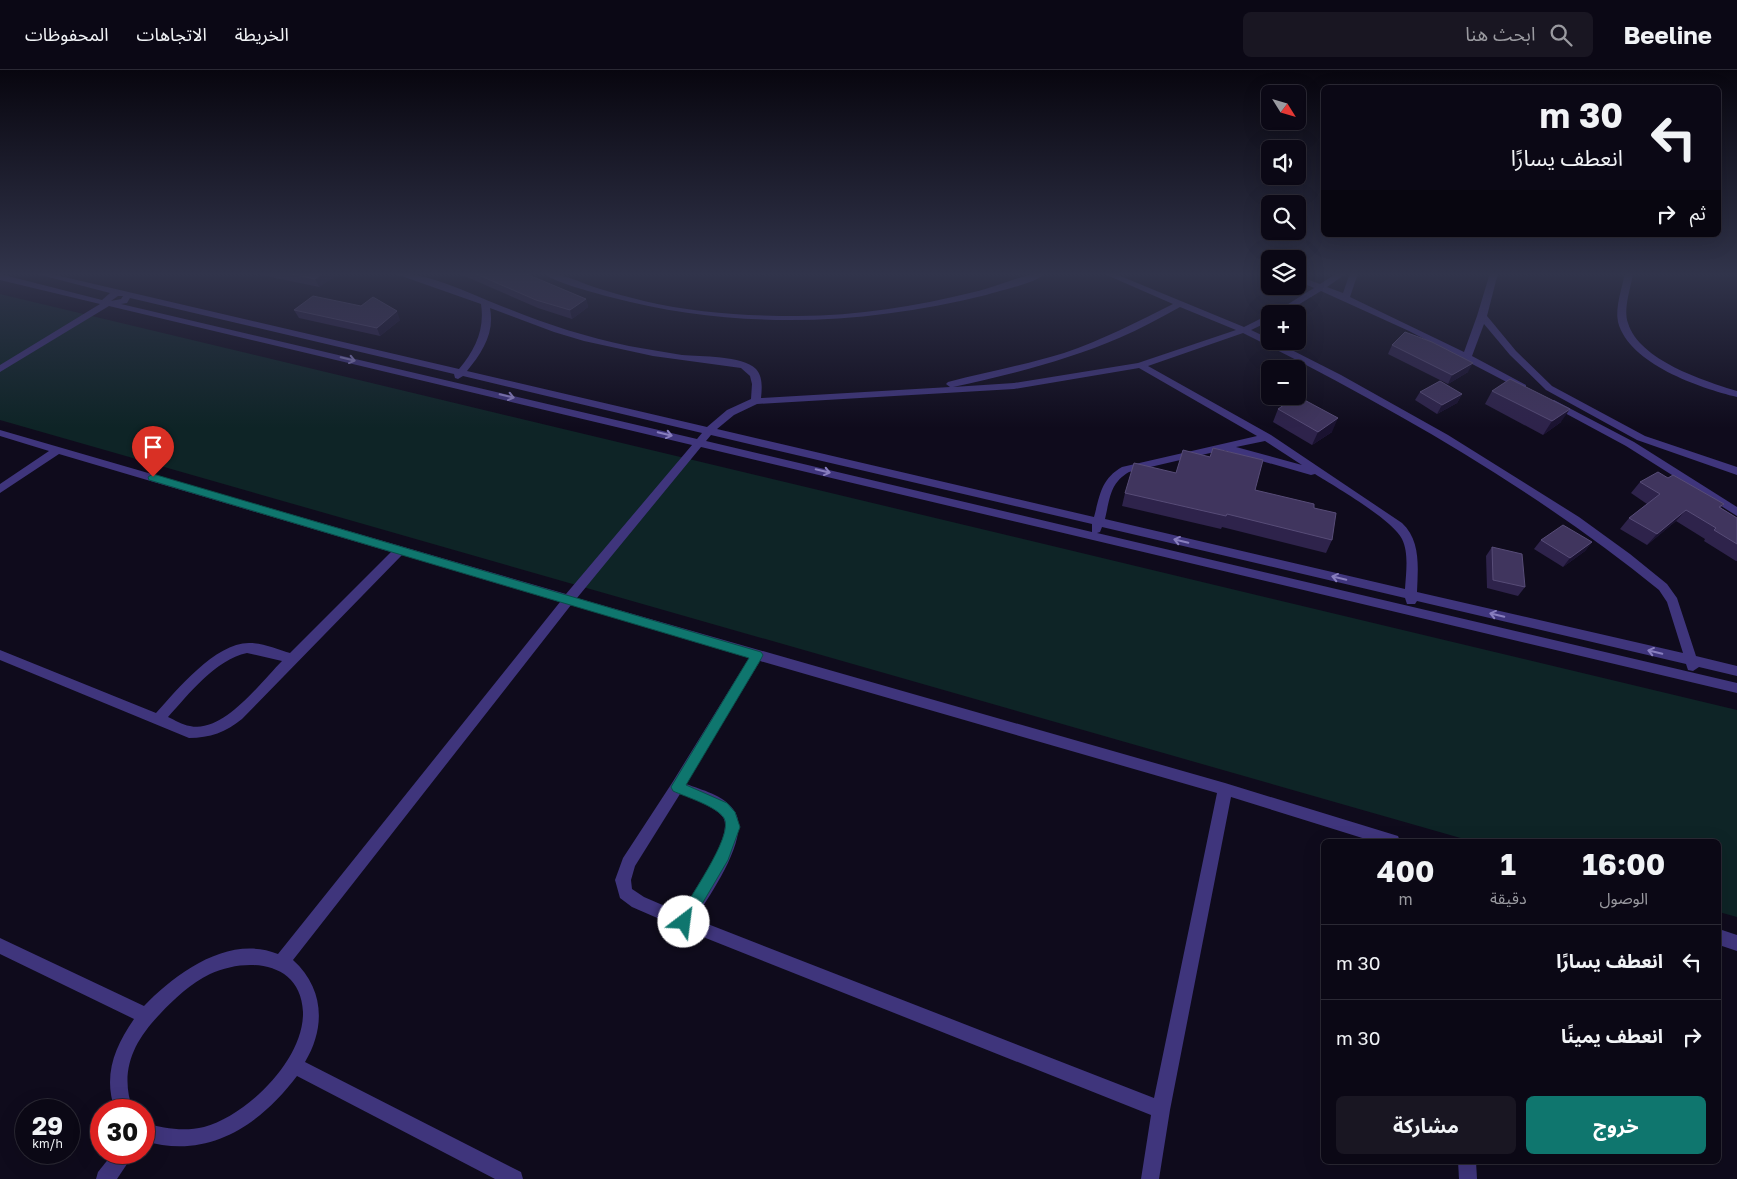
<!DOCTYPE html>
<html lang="ar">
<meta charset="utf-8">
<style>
body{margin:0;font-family:"Golos Text","Noto Sans Arabic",sans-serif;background:#191622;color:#f1f3f6;direction:rtl;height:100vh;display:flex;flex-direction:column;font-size:19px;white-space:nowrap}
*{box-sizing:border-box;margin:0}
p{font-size:16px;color:#9a9aa0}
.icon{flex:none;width:28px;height:28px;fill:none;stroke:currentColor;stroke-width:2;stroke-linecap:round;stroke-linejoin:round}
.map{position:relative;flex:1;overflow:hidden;direction:ltr}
.sheet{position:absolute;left:1321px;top:769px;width:400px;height:325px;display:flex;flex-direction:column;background:#0b0815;border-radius:8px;box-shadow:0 5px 20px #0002,0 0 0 1px #2b2934;direction:rtl}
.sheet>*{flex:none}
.banner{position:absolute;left:1321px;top:15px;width:400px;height:152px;border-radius:8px;box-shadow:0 5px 20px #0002,0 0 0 1px #2b2934;direction:rtl;background:#0b0815;color:#f1f3f6;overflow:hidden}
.needle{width:32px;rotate:127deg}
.fabs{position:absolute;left:1261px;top:15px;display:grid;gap:10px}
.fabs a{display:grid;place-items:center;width:45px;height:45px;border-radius:8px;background:#0b0815;box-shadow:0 5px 20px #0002,0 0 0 1px #2b2934;font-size:25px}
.speed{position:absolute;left:15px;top:1029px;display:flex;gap:10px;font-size:25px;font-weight:700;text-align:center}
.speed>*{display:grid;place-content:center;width:65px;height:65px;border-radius:50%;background:#0b0815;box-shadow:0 5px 20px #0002,0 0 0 1px #2b2934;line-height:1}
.speed small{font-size:12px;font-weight:400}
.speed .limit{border:8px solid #d22;background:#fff;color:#111}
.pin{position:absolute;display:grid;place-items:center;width:42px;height:42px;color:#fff;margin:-51px -21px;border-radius:50% 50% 50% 0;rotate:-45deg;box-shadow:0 0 5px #0007}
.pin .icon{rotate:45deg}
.me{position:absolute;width:55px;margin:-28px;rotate:30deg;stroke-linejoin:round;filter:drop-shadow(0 0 4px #0008)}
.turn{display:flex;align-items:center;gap:18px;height:105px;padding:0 15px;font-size:22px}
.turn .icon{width:65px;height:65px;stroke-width:2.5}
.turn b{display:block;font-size:35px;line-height:42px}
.then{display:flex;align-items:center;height:48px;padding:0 15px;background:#0003;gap:10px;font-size:19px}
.eta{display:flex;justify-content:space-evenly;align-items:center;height:85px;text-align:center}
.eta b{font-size:30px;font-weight:700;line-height:35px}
.cta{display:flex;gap:10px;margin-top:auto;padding:10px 15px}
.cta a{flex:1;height:58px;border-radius:8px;background:#0f766e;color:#fff;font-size:20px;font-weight:700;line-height:58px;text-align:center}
.cta a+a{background:#191622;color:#f1f3f6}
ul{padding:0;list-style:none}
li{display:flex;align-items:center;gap:15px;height:75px;padding:0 15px;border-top:1px solid #2b2934}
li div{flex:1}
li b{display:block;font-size:19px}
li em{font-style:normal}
header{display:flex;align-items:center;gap:30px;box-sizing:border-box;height:70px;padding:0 25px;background:#0b0815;border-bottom:1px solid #2b2934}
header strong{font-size:24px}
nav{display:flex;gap:28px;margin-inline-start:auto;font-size:18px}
.search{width:350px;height:45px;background:#191622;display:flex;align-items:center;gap:12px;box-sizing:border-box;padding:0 18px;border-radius:8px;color:#9a9aa0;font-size:19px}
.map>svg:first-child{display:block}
.green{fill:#0e2426}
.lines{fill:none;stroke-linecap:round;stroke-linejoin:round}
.minor{fill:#3f357c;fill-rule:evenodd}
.wall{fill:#2e234b}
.shaded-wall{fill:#1a1230}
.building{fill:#40355e;stroke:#574c77}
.oneway{stroke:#887ebe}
.route{fill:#0f766e;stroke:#0a4d48}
</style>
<header>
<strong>Beeline</strong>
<div class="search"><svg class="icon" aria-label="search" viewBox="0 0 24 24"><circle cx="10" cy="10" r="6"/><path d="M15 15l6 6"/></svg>ابحث هنا</div>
<nav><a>الخريطة</a><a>الاتجاهات</a><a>المحفوظات</a></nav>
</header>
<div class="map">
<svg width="1737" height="1109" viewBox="0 0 1737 1109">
<rect width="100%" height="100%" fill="#0f0b1c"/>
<polygon class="green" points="0,224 1737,640 1737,847 1719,842 1719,771 1471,771 0,350"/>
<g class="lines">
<g class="minor">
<path d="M33,203h14l412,96c16,-19 26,-39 22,-65l-88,-31c37,-1 81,23 116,36 39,16 78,28 120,37 17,3 35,6 53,9 19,2 60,0 74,14 7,8 6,19 5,29l189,-11 -4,-3 2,-2c38,-10 77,-17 116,-29 38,-13 73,-31 109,-49l-71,-31h11l131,54 26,-13v7l-19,9 19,9v2h4l67,34 107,60 131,82 51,37 37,30 10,14 19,58 41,10v10l-38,-9 -6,4 -5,-1 -2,-6 -269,-63 -2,3h-8l-2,-6 -303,-71 -2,5 -3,1 640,150v10l-1036,-246 -124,151 648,185 173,53 2,5h-28l-141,-44 -61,313 -11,69h-18l10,-64 -473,-188 -46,-20 -12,-9 -5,-18 8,-22 49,-75 77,-125 -178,-53 -278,355c31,28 33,67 12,102l216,110 2,7h-28l-198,-103c-38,50 -89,84 -153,65v-18c20,5 39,9 60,4 43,-12 100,-67 99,-115 -2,-51 -56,-55 -93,-38 -19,9 -36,25 -50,40 -27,28 -41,58 -27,96h-18c-12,-34 -1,-62 19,-91l-134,-65v-16l144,68c32,-33 85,-72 134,-52l282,-352 -158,-47 -160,164c-16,13 -32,19 -53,19l-189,-78v-10l156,63c21,-23 59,-70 93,-70 14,0 28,6 41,10l101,-101 -332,-98 -59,39v-9l49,-33 -49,-15v-6l566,164 126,-149 -583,-139 -109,66v-7l100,-61 -100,-24v-6l102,26 8,-7zM118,226h5l-2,3 -10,2zM130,228l324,76 1,4 3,1 5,-3 239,57 -5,6 -576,-135 6,-1zM1180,237l56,23 -98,33 -124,20 -61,4c56,-12 112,-26 166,-49 21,-9 41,-20 61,-31zM490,238l64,24 30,9 69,15 88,12 9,8 2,8 -1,15 -24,11 -20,17 -240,-56c15,-18 28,-38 23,-63zM1243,263c146,73 289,154 416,257l8,12 16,51 -266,-61c1,-25 4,-51 -15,-69l-131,-88 -123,-69zM1139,298l118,68 -135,31c-21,12 -22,28 -28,50l-377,-88 17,-14 23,-11 257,-15zM711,365l381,89v8l-386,-91zM1265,371l37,24 -66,-18zM1223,380l88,25 4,-1c19,12 78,46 87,65 7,14 4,34 3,50l-300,-70c5,-21 5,-36 24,-47zM247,583l35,8c-21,21 -59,73 -92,65 -8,-1 -15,-6 -22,-9 21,-23 47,-57 79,-64zM760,591l457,132 -63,305 -459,-179c14,-23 59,-85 38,-110 -10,-14 -31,-19 -47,-25zM680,724c11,4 39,14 44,25 8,20 -32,76 -43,94l-37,-16 -12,-8 -1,-9 4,-14z"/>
<path d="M543,203c19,0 36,9 54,15 15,5 32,9 47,13 50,12 103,15 154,15 59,0 119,-10 176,-24 23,-5 50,-19 72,-19 -12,11 -44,17 -60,22 -125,31 -251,35 -376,2 -15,-4 -57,-15 -67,-24z"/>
<polygon points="1337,203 1347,203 1327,217 1343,223 1350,203 1358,203 1350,227 1464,282 1477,246 1490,203 1498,203 1487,246 1516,281 1552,316 1645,366 1737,397 1737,405 1637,370 1546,320 1510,285 1484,254 1472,286 1526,315 1526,319 1520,319 1409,261 1321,221 1283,244 1272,244 1314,218 1298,211 1298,206 1320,214"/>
<path d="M1625,203h8c-2,15 -10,35 -5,50 11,37 76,58 109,68v6c-37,-9 -108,-33 -119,-75 -3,-15 4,-34 7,-49z"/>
<polygon points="1554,330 1634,372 1737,437 1737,446 1626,376 1550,335 1549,333"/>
<polygon points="1719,859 1737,865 1737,881 1719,875"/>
<polygon points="114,1082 135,1082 117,1109 96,1109 98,1102"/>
<polygon points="1458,1091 1476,1091 1477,1109 1459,1109"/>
</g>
</g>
<g class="wall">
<polygon points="251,203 336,203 337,205 319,217"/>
<polygon points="460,203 524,203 586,229 588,237 572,249 538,238 460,204"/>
<polygon points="294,240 400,250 380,266 299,248"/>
<polygon points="1392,275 1468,302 1448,314 1388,284"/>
<polygon points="1492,321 1561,352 1543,365 1485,334"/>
<polygon points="1420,322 1462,324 1457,333 1437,344 1415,330"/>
<polygon points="1278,339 1332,362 1312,375 1273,352"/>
<polygon points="1668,408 1724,434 1721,438 1737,448 1737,491 1736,491 1704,471 1705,469 1676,451 1647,475 1620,459 1629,448 1647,434 1631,423 1640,412"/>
<polygon points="1255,420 1314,438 1332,470 1326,483 1222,457 1221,459 1122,436 1125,423"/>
<polygon points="1541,470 1592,472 1585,481 1563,497 1534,479"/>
<polygon points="1492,477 1525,517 1518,526 1487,518 1486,486"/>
</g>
<g class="shaded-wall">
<polygon points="323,203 336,203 337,205 319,217 315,209"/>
<polygon points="586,229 588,237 572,249 570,240"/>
<polygon points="397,241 400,250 380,266 377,258"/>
<polygon points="1473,293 1468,302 1448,314 1452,305"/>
<polygon points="1462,324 1457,333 1437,344 1442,335"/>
<polygon points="1570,339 1561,352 1543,365 1552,351"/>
<polygon points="1338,348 1332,362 1312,375 1318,362"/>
<polygon points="1686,440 1676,451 1647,475 1657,464"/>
<polygon points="1592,472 1585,481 1563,497 1570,488"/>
</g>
<g class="building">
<polygon points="287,203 323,203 315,209"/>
<polygon points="474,203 524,203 586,229 570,240 536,230"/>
<polygon points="313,226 361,236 373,227 397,241 377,258 294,240"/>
<polygon points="1405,262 1432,272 1473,293 1452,305 1392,275"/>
<polygon points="1510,309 1570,339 1552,351 1492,321"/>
<polygon points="1440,311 1462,324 1442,335 1420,322"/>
<polygon points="1297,326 1338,348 1318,362 1278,339"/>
<polygon points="1213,378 1263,390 1255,420 1314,434 1314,438 1336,443 1332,470 1227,444 1226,446 1125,423 1134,393 1176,403 1183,380 1210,387"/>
<polygon points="1658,402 1668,408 1673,405 1724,434 1719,437 1737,448 1737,474 1714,460 1716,458 1686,440 1657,464 1629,448 1660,424 1640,412"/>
<polygon points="1563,455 1592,472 1570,488 1541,470"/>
<polygon points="1492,477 1522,484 1525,517 1493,510"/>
</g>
<defs><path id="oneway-shaft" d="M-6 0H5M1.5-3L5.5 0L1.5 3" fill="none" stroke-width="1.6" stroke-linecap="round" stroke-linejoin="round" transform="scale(1.25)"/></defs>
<g class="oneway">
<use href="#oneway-shaft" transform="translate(348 289) rotate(13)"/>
<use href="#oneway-shaft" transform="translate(507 326) rotate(13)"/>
<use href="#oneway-shaft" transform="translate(665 364) rotate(13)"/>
<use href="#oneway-shaft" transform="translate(823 401) rotate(13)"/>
<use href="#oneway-shaft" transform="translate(1181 471) rotate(-167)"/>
<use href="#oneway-shaft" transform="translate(1339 508) rotate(-167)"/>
<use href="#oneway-shaft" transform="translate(1497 545) rotate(-167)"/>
<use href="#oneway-shaft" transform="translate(1655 582) rotate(-167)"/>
</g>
<linearGradient id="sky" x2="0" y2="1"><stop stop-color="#08060f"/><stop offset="0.57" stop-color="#31344b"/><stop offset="1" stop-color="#31344b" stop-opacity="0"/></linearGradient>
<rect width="1737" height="358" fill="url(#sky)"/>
<path class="route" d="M153,404l608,178 2,3 -2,4 -75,126 41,18 8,9 5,15 -12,33 -39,66 -5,3 -5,-3 -2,-4c8,-20 58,-86 47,-104 -8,-12 -38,-21 -51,-27l-2,-4 78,-129 -600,-178 -1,-3z"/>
</svg>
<div class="fabs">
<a><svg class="needle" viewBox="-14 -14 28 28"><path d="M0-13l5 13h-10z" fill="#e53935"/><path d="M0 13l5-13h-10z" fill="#9a9aa0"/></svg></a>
<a><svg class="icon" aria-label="sound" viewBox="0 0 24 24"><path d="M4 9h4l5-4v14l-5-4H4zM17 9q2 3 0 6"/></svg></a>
<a><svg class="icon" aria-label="search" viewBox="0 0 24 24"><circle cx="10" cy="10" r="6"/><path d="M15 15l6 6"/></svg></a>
<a><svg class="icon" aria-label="layers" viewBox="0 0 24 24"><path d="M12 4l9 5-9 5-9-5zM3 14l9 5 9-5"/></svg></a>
<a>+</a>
<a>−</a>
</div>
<div class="speed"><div>29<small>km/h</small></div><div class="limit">30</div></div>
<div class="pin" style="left:153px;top:407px;background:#d93025"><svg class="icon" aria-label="arrive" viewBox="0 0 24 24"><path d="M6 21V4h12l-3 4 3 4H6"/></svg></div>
<svg class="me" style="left:684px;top:852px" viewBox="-20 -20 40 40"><circle r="19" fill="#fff"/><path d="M0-13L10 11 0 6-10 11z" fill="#0f766e"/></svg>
<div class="banner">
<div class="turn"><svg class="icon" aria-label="left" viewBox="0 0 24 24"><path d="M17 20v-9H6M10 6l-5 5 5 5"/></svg><div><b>30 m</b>انعطف يسارًا</div></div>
<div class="then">ثم<svg class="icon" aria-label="right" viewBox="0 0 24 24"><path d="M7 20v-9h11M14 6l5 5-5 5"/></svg></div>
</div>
<section class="sheet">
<div class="eta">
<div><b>16:00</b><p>الوصول</p></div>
<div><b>1</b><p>دقيقة</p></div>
<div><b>400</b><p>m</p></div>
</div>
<ul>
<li><svg class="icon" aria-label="left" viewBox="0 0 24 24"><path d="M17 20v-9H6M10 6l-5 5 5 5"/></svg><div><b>انعطف يسارًا</b></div><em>30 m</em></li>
<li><svg class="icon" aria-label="right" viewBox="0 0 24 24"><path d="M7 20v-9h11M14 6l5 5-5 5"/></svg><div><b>انعطف يمينًا</b></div><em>30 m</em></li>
</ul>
<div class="cta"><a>خروج</a><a>مشاركة</a></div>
</section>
</div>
